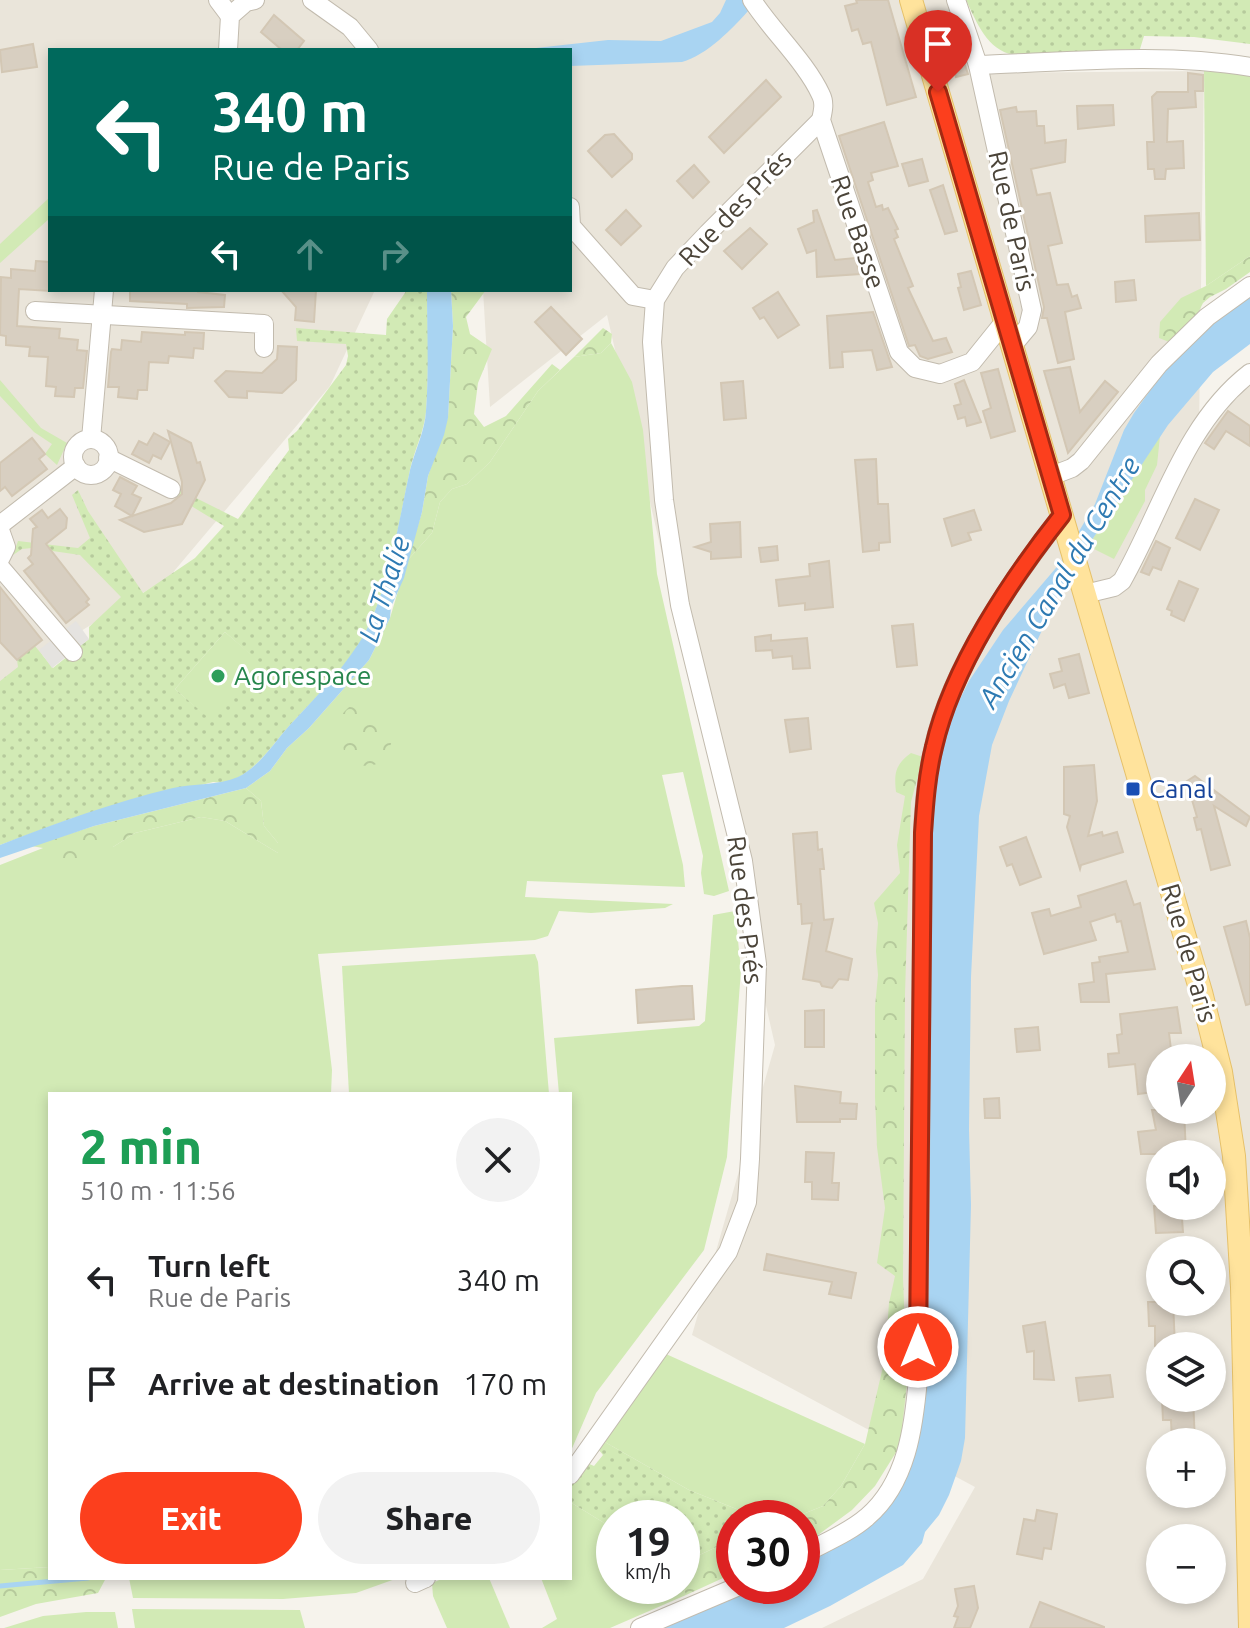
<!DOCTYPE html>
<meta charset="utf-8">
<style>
body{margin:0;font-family:Ubuntu,sans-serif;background:#f2f2f2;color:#202124;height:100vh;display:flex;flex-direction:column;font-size:30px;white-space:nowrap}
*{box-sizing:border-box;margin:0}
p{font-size:26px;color:#757577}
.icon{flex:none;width:44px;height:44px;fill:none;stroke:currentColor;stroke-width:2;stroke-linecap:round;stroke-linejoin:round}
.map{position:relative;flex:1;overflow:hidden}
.side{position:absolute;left:48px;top:1092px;width:524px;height:488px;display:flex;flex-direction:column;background:#fff;border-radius:0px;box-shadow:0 4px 12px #0003}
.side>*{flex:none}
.guide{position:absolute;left:48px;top:48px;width:524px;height:244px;border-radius:0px;box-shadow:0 4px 12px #0003;background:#00695c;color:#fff;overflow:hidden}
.needle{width:52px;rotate:12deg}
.tools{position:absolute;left:1146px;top:1044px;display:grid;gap:16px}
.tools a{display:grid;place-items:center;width:80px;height:80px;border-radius:50%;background:#fff;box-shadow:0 4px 12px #0003;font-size:40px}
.speed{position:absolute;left:596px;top:1500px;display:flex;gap:16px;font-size:40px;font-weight:700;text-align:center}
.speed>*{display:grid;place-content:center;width:104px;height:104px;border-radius:50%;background:#fff;box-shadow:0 4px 12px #0003;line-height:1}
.speed small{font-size:20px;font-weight:400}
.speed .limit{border:12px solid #d22;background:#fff;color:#111}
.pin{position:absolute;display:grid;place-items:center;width:68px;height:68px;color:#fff;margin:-82px -34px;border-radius:50% 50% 50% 0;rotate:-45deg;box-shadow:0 0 8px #0007}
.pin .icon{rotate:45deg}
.me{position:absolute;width:88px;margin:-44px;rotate:0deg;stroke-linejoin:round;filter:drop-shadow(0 0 6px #0008)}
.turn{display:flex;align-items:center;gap:28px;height:168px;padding:0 32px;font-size:36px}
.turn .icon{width:104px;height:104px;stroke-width:2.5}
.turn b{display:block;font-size:56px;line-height:68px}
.lanes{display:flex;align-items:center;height:76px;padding:0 32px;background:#0003;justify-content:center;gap:40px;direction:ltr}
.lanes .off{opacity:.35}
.round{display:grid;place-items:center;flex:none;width:84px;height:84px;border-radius:42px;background:#f2f2f2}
.summary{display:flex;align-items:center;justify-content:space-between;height:136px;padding:0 32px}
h1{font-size:48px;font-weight:800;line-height:60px;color:#1e9e55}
.cta{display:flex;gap:16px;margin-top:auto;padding:16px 32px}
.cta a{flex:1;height:92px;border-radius:48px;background:#fc3f1d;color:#fff;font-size:32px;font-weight:800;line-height:92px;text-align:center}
.cta a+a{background:#f2f2f2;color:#202124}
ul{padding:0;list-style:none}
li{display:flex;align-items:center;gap:24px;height:104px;padding:0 32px}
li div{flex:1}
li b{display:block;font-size:30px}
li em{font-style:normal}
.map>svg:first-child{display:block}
.residential{fill:#eae5da;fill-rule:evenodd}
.grass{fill:#d2eab5}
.forest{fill:url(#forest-crowns)}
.park{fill:url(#park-dots);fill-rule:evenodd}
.parking{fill:#e5e3e0}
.water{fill:#a9d4f2}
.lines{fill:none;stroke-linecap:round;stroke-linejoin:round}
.stream{stroke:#a9d4f2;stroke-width:5}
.building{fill:#d8cfc1;stroke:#d3c7b4;stroke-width:2}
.minor-casing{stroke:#c2bbae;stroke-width:20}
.major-casing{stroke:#e6c16a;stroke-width:24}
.minor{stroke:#fff;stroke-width:18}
.major{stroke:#ffe39c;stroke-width:22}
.route-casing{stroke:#a42913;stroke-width:20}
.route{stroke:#fc3f1d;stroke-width:14}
.leisure-dot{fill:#2e9e5b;stroke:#fff;stroke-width:3}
.transit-dot{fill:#1a4fb4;stroke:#fff;stroke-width:3}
.labels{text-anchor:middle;stroke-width:6;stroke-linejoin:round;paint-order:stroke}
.street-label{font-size:26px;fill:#4b4439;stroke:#fff}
.leisure-label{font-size:26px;fill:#27864d;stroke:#fff;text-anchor:start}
.transit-label{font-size:26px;fill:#164399;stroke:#fff;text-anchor:start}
.water-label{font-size:28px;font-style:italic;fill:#2e7ab2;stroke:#fff}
</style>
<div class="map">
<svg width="1250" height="1628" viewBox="0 0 1250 1628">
<defs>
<pattern id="forest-crowns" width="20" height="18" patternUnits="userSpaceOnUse" patternTransform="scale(2)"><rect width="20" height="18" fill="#d2eab5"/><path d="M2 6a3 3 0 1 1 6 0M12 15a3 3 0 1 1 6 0" fill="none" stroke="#b6ca9c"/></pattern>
<pattern id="park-dots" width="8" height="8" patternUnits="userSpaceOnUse" patternTransform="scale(2)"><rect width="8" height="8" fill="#d2eab5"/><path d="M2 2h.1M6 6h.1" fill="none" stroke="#b6ca9c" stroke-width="1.8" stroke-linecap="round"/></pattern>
</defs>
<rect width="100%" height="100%" fill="#f6f3ec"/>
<path class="residential" d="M0,0h958l18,73 228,-2 -5,360 51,-55v1252h-428l101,-49 52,-92 -283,-152 83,-290 -168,-730 -117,92 -7,-117h87v-240h-520v240h325l-45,96 -160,190 -170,105zM1160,1058h52v52h-52zM1160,1154h52v52h-52zM1160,1250h52v52h-52zM1160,1346h52v52h-52zM1160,1442h52v52h-52zM1160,1538h52v52h-52z"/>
<g class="grass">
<polygon points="1204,71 1250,75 1250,256 1206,286"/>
<polygon points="50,197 50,218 0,263 0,244"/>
<polygon points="611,343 632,382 643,430 657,574 729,891 714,896 704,894 701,873 703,856 683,772 662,775 683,865 685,887 527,881 525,897 673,904 665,908 591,913 559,911 548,936 535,940 318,954 332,1070 331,1094 50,1094 50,1567 0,1570 0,865 43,848 113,847 135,833 201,817 225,821 278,853 278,843 264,826 261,801 246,788 270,771 287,748 309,728 369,660 390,618 407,561 432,533 440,502 452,489 467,484 490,462 538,391 574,357 601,353"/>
<polygon points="0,380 41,428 67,443 57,465 45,454 52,444 34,432 0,396"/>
<polygon points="1160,436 1157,465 1145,490 1145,501 1114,559 1088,546"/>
<polygon points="225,632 262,664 212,722 175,689"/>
<polygon points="735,911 741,970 727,1157 704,1250 596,1393 570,1453 570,1282 572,1280 570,1246 570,1094 559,1094 554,1038 699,1026 705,1021 713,915"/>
<polygon points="535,954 538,962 549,1094 349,1094 342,966"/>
<polygon points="666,1354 865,1444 841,1486 823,1506 793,1518 759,1518 689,1490 603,1441"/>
<polygon points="570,1502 614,1529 614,1586 682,1586 682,1563 734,1539 734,1556 730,1567 683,1586 686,1595 610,1628 542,1628 557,1619 541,1578 570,1578"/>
<polygon points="129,1578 398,1578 356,1593 283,1599 133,1598"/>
<polygon points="444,1578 489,1578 510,1628 447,1628 433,1596 432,1583"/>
<polygon points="132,1609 300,1610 305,1628 135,1628"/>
<polygon points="86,1612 115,1612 118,1628 4,1628 43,1616"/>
</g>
<g class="forest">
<polygon points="1250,256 1250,272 1226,289 1210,297 1203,303 1194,321 1169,342 1159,338 1160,322 1181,298 1206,286"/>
<polygon points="451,290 486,290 466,317 470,334 492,349 478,383 474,414 484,427 506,416 552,364 560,370 538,391 490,462 467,484 452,489 440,502 432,533 407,561 422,512 428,476 448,417 453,326"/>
<polygon points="603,328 612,334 611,343 601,353 574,357"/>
<path d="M350,706c20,2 32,8 44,25 -4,21 -10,39 -35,34 -6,-1 -8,-1 -11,-6 -8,-12 -7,-31 -7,-44z"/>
<path d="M911,753l12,4 -12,45 -6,192 -2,284 4,105 -7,63 -25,40 -23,24 -34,25 -16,7v-24h-9l30,-12 18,-20 24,-42 20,-86 4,-55 6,-27 -18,-13 8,-55 -8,-61 -2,-50v-90l3,-32 -2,-24 2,-28 -4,-20 26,-30 -3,-28 8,-49 -9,-4c-2,-19 -1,-27 15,-39z"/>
<polygon points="246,788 261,801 264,826 278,843 278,853 225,821 201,817 135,833 113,847 77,859 54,860 43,848 31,846 94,826"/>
<path d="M734,1556v17l-48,22 -3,-9c14,-23 21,-19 46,-20z"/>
<polygon points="50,1567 50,1578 106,1578 98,1593 36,1604 0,1617 0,1570"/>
</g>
<g class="park">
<path d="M966,0h284v44l-56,-7 -50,-1 -4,13 -126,6c-27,-5 -37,-32 -48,-55z"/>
<path d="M407,290h20c1,40 2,81 -1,122 -2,20 -12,39 -16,58 -11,52 -22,123 -48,169 -21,36 -51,62 -78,93 -17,20 -40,55 -71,50l-140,36 -73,27v-164l18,-14 -1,-7 18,-14 18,22 36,-29v-12l32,-30 -41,-42 -48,-7 -10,1 -9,6 5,-14 60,7 12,-10 -18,-43 6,-5 10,21 55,82 52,-35 29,-32 -49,-30 3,-7 60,30 51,-69 -1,-11 9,-8 49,-66 2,-9 -2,-12 -49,-3 -1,-13 90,7 1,-16zM225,632l36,32 -49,57 -37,-32z"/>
<polygon points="603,1441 689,1490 759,1518 734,1518 734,1539 682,1563 682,1518 614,1518 614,1529 570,1502 570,1483 585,1462 594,1466 603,1455 598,1449"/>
</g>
<polygon class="parking" points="76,621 89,639 52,668 39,650"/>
<g class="water">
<path d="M726,0h18l6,9c-18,20 -43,46 -68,53l-112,4v-16h-52l90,-10 53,1 51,-19 8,-9z"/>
<path d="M427,290h24l2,36 -5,92 -4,17 -16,41 -6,36 -18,66 -13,29 -1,11 -21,42 -60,68 -22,20 -17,23 -24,17 -152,38 -94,32v-13c56,-22 114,-43 173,-57 21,-5 45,-2 65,-11 21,-10 35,-33 51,-51 25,-27 50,-52 70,-83 28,-42 40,-124 51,-173 5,-20 15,-39 16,-59 3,-40 1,-81 1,-121z"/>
<polygon points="1250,295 1250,344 1213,372 1168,425 1088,546 1058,596 1009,701 992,745 979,816 971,977 969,1129 971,1205 965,1438 961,1461 949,1495 939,1515 925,1532 922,1543 903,1565 830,1606 784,1628 658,1628 753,1586 802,1586 802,1562 907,1470 932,779 950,719 969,681 1003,630 1061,562 1095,504 1124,430 1134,413 1164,371 1206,325"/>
</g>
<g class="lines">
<polyline class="stream" points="0,1586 88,1578"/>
</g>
<g class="building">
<polygon points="856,0 888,0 916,97 887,105 871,42 863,44 858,29 852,31 845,6 857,3"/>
<polygon points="274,15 304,41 297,50 282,50 261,32"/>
<polygon points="949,18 968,74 956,77 941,20"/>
<polygon points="33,44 37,67 2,72 0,50"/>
<polygon points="1188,73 1203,75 1203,91 1195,91 1196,107 1168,109 1167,142 1183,141 1184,168 1166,169 1165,179 1155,179 1154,169 1148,169 1147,142 1154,142 1152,97 1157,92 1188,92"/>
<polygon points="766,80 781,97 724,153 709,137"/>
<polygon points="1113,105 1114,125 1078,129 1077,106"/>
<polygon points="1016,107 1017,112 1036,111 1037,126 1044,126 1045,143 1066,140 1065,162 1031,169 1037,195 1050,193 1062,243 1048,246 1057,285 1068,284 1072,297 1077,295 1081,308 1065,312 1074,359 1058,363 1047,318 1042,318 1044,307 1000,110"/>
<polygon points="884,122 898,166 871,173 873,180 868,182 876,207 882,205 883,210 888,208 898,229 895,230 898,237 894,239 913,286 908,288 933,341 946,338 952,352 928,359 920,356 915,345 909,346 839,136"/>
<polygon points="614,134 632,154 632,159 612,177 588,151 605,135"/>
<polygon points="922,159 928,181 909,186 902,164"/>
<polygon points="694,165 709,182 693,198 677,181"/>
<polygon points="943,185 957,231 945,234 930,190"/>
<polygon points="626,210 641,226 621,245 606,230"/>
<polygon points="817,210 835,260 855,258 860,274 817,277 816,250 807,253 798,229 814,222 813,211"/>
<polygon points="1199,213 1200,240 1146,242 1145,216"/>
<polygon points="750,228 767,244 742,269 724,251"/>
<polygon points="36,261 50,262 50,291 19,289 17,326 60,329 59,338 78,340 77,350 87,351 83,388 75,388 74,397 55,396 56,387 46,386 48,357 29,356 30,347 6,345 6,336 0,335 1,277 11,278 11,269 35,271"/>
<polygon points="971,271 981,305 964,310 958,288 961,287 958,274"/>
<polygon points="1134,280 1136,300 1116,302 1115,282"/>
<polygon points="130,290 198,290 198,292 225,295 224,307 187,308 187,304 130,301"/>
<polygon points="281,290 316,290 314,322 295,320 296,307"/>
<polygon points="778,292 799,325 778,338 764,317 760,319 753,308"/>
<polygon points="551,307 582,339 566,355 535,322"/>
<polygon points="873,312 892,367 877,370 872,350 842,352 843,367 830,368 827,316"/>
<polygon points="142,332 185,335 185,332 204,333 203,349 194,348 193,358 169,356 168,363 149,362 147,390 138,390 137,399 118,397 119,387 108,387 111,352 112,349 121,350 122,340 141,342"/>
<polygon points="278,346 297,347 296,380 282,393 247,391 247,398 229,397 215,381 226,371 262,373 277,359"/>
<polygon points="1070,367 1080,412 1105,381 1118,392 1068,453 1044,371"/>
<polygon points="998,369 1015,431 991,438 983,411 991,408 981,373"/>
<polygon points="964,380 981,422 967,426 965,417 958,419 954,406 961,404 955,384"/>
<polygon points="743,381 746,418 724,420 721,383"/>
<polygon points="1228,411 1250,426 1250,446 1226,431 1214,449 1205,443"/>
<polygon points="168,431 191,443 197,463 200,462 205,480 182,524 144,532 120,520 171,503 182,494 182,482"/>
<polygon points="154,433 170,442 161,459 153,455 149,463 132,454 139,441 147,445"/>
<polygon points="32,438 45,454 39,459 47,469 12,496 5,487 0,491 0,463"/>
<polygon points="876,459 878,504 888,504 890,542 879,543 879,550 863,552 855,460"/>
<polygon points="120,477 137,486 132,494 141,498 132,516 115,506 121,494 113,490"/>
<polygon points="1195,499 1219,510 1200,550 1176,538"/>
<polygon points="60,509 67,518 66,528 46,544 89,599 86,602 89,605 66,623 24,571 33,564 28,558 31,555 33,529 37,527 30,519 42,510 48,518"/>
<polygon points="974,510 981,530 968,533 971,540 952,546 944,519"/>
<polygon points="740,522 741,557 711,559 711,552 695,547 711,542 710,524"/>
<polygon points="1156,541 1170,548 1161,570 1153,567 1149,575 1141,572"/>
<polygon points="777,546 778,560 761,562 759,548"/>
<polygon points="829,561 833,607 805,610 805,603 779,606 776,580 810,576 809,564"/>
<polygon points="1179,581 1198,589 1184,621 1171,615 1172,611 1167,609"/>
<polygon points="0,587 42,640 17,660 0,642"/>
<polygon points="913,624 917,665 897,667 892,626"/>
<polygon points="771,635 771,641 807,638 810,668 793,669 792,656 773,658 772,650 756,651 755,637"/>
<polygon points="1079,654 1089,693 1069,698 1065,684 1054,688 1050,674 1062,671 1059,659"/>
<polygon points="808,718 811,749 790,752 785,720"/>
<polygon points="1094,765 1097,801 1088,836 1102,832 1103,836 1117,832 1123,852 1081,865 1080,869 1067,827 1070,816 1064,814 1064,767"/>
<polygon points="1195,776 1250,817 1246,826 1214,806 1230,865 1211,870 1201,829 1197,830 1194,818 1197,817 1190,793 1184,783"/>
<polygon points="817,832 818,850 822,849 824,869 820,869 824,920 833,919 826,951 852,959 848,980 839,979 832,988 822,986 820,982 803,979 812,923 802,924 801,904 798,904 793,834"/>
<polygon points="1026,837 1041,877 1020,885 1012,864 1007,866 1000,847"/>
<polygon points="1126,881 1134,905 1140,903 1155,969 1106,974 1109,1002 1081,1002 1079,984 1094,982 1092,963 1100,962 1099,957 1128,952 1121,921 1117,922 1115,914 1090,922 1096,940 1044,954 1032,913 1049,909 1051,916 1081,907 1078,896"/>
<polygon points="1246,921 1250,938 1250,1004 1246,1005 1224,927"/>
<polygon points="682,986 692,986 694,1019 638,1023 636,990"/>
<polygon points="1177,1007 1181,1033 1169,1033 1172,1058 1160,1058 1160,1091 1138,1094 1135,1064 1109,1067 1108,1054 1119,1053 1117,1035 1122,1034 1120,1014"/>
<polygon points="824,1010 824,1047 805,1047 805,1011"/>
<polygon points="1038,1027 1040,1050 1017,1052 1015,1029"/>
<polygon points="795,1086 841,1092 840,1103 857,1104 856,1119 840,1119 840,1122 797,1122"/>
<polygon points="999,1098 1000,1118 985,1118 984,1099"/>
<polygon points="1152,1110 1184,1110 1186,1154 1141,1154 1138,1132 1156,1130"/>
<polygon points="806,1152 834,1153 832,1183 839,1183 838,1200 812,1199 812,1182 805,1182"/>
<polygon points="1154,1206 1181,1206 1183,1232 1156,1233"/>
<polygon points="767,1254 856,1273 851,1298 829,1294 832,1282 764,1270"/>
<polygon points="1148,1302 1173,1302 1175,1346 1155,1346 1155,1326 1149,1326"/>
<polygon points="1045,1322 1054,1380 1034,1379 1034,1351 1027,1352 1023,1326"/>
<polygon points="1110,1375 1113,1397 1079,1401 1076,1378"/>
<polygon points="1162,1398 1193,1398 1195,1442 1172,1442 1171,1420 1163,1420"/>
<polygon points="1037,1510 1057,1514 1051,1549 1044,1548 1042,1559 1017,1554 1024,1519 1035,1521"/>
<polygon points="974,1586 978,1608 970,1628 954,1628 958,1617 954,1616 958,1606 955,1589"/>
<polygon points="1040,1602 1104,1627 1104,1628 1030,1628"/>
</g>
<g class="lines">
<g class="minor-casing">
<g id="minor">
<polyline points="218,0 230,16"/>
<polyline points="312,0 350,27 369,50"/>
<path d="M752,0c19,30 54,62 69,95 4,8 2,16 0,25l78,232 16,16 25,6 32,-12 33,-41"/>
<polyline points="956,0 978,65 1032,310 1028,327 1012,346"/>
<polyline points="228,50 230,16 246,2 255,0"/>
<path d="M978,65c87,-3 187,-13 272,2"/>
<polyline points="570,207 571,226 633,296 655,300"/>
<polyline points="35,311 264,324 264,348"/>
<polyline points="91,439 104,290"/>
<circle cx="91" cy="457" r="18"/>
<polyline points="108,458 171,489"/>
<polyline points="1051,476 1072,468 1081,461 1159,364 1207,317 1250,286"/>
<polyline points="0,525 76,466"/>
<polyline points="0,530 6,547 0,559"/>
<polyline points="0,567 73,652"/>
<path d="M1085,594l29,-7 8,-6c40,-70 62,-157 128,-208"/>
<polyline points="570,1475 728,1252 747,1202 750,1159 757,964 743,861 680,605 664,500 652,342 655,300 675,268 708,233 821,120"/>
<path d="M802,1555c21,-12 47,-22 65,-38 40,-34 47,-91 51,-139l5,-545c1,-29 4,-58 11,-87 18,-80 78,-167 128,-231"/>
<polyline points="415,1583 426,1578"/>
<polyline points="640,1628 739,1586"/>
</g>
</g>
<g class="major-casing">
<polyline id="major" points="911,0 1201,992 1221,1072 1234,1156 1242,1287 1250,1628"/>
</g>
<use href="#minor" class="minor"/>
<use href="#major" class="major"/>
</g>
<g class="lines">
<g class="route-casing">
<path id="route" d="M918,1347l5,-514c2,-29 4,-58 11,-86 18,-80 78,-169 128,-232l-124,-423"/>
</g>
<use href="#route" class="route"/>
</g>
<circle class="leisure-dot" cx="218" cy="676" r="8"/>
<rect class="transit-dot" x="1125" y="781" width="16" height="16" rx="4"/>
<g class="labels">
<g class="street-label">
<text transform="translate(735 208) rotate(-46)" y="9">Rue des Prés</text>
<text transform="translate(1012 221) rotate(78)" y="9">Rue de Paris</text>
<text transform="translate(858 232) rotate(71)" y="9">Rue Basse</text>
<text transform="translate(745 910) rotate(83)" y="9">Rue des Prés</text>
<text transform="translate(1189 953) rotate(74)" y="9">Rue de Paris</text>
</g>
<g class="leisure-label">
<text x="234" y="685">Agorespace</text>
</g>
<g class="transit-label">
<text x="1149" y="798">Canal</text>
</g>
<g class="water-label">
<text transform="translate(1059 582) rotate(-59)" y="10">Ancien Canal du Centre</text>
<text transform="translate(384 589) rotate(-72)" y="10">La Thalie</text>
</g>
</g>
</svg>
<div class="tools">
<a><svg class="needle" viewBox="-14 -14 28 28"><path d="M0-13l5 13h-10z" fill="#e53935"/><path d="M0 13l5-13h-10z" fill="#757577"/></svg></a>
<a><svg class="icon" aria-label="sound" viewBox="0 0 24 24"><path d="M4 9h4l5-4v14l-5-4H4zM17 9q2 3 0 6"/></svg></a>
<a><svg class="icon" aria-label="search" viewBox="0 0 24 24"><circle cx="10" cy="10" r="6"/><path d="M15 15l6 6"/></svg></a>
<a><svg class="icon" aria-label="layers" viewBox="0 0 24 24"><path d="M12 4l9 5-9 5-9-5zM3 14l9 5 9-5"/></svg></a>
<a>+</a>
<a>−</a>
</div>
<div class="speed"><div>19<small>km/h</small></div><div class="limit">30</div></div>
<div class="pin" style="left:938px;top:92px;background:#d93025"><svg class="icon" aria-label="arrive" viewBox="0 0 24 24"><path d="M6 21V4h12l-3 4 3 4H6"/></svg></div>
<svg class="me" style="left:918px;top:1347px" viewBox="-20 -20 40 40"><circle r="17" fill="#fc3f1d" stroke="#fff" stroke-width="3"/><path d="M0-11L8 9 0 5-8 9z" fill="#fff"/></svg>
<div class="guide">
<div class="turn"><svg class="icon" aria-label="left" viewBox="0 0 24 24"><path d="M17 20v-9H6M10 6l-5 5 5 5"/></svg><div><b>340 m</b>Rue de Paris</div></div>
<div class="lanes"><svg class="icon" aria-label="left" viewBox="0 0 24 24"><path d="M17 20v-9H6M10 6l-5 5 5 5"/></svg><svg class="icon off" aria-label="ahead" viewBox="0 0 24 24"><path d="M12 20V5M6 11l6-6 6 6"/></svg><svg class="icon off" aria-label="right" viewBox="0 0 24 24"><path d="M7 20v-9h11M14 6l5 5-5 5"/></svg></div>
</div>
<section class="side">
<div class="summary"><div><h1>2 min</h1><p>510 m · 11:56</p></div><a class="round"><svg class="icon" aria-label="close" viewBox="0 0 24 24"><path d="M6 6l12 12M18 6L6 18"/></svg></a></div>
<ul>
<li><svg class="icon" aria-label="left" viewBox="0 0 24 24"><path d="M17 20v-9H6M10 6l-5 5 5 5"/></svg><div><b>Turn left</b><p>Rue de Paris</p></div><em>340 m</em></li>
<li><svg class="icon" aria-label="arrive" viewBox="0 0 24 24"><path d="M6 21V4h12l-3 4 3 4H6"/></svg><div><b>Arrive at destination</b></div><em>170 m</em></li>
</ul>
<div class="cta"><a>Exit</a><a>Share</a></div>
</section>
</div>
